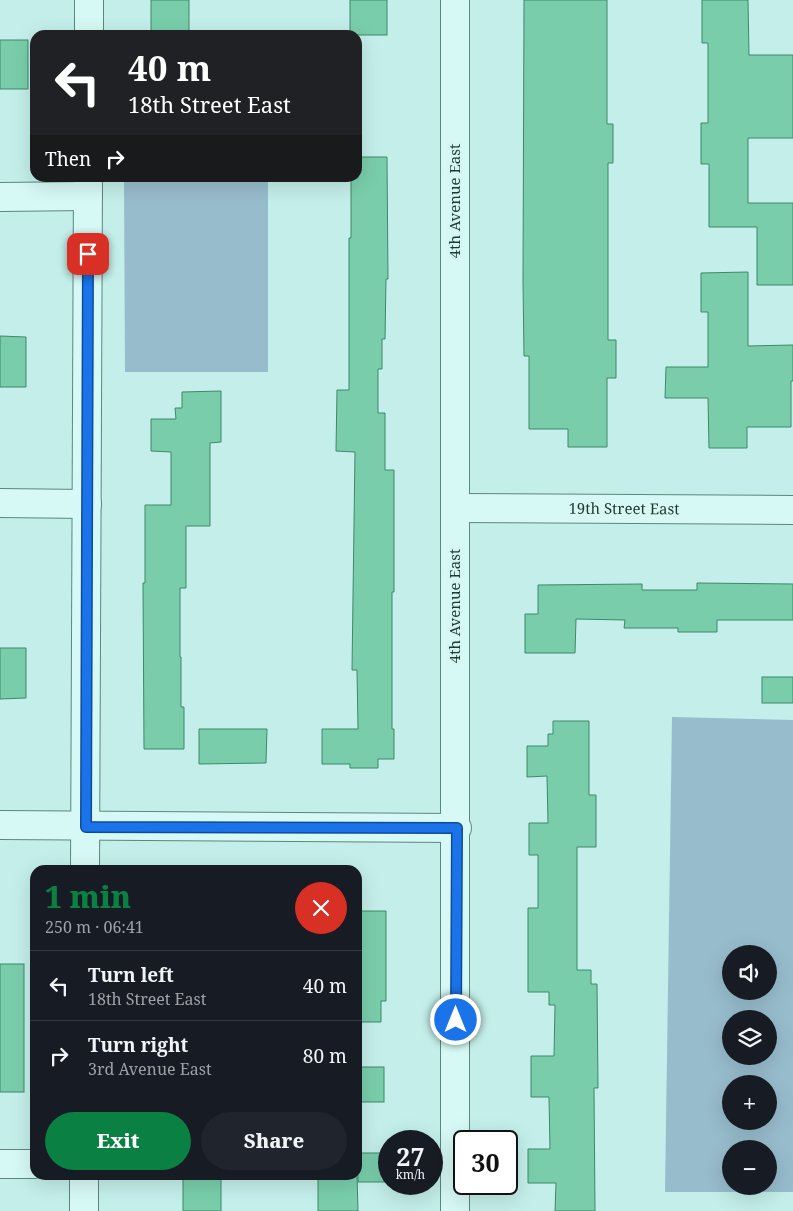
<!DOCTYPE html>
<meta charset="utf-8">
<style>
body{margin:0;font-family:"Noto Serif",serif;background:#20242c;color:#f1f3f6;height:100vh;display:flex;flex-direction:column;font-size:19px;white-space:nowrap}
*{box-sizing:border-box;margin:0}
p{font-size:16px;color:#9ea1a6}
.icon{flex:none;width:28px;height:28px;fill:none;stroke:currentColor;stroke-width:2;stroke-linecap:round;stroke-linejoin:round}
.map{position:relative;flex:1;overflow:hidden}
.side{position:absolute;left:30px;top:865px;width:332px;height:315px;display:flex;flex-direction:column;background:#171b24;border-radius:15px;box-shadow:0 5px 20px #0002}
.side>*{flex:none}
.guide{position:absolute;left:30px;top:30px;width:332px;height:152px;border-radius:15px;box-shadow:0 5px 20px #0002;background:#202124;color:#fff;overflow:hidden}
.controls{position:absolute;left:722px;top:945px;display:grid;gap:10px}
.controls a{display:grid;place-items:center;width:55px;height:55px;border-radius:50%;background:#171b24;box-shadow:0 5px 20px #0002;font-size:25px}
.speed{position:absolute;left:378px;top:1130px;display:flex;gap:10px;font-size:25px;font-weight:700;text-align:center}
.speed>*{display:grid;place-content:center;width:65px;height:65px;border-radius:50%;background:#171b24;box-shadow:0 5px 20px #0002;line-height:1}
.speed small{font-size:12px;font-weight:400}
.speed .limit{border:2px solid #111;border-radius:8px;background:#fff;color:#111}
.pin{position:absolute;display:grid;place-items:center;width:42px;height:42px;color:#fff;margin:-21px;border-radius:10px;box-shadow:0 2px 8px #0006}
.me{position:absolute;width:55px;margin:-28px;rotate:0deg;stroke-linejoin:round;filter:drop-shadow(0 0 4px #0008)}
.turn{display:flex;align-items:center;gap:18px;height:105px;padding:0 15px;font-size:22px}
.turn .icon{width:65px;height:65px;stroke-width:2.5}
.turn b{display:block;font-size:35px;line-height:42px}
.then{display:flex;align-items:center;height:48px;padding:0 15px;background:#0003;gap:10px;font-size:19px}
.round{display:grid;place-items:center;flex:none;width:52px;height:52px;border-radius:26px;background:#20242c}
.headline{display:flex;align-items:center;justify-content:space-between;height:85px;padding:0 15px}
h1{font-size:30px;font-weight:800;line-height:38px;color:#0b8043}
.primary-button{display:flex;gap:10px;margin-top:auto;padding:10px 15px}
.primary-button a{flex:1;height:58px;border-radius:30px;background:#0b8043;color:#fff;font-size:20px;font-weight:800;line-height:58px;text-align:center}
.primary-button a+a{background:#20242c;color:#f1f3f6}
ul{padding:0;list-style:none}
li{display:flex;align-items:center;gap:15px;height:70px;padding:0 15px;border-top:1px solid #363941}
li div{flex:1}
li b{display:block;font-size:19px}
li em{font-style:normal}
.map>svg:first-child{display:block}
.green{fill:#97bccc;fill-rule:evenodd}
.building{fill:#79cdab;stroke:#3f886a}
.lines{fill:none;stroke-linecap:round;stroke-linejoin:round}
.minor-casing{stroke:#5a897b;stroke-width:30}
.minor{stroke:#d6f9f5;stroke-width:28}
.route-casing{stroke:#114b97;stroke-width:12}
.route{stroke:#1a73e8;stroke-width:9}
.labels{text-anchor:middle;stroke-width:4.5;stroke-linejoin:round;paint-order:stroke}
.street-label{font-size:15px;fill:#1e3830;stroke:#d3f6f2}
</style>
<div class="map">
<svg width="793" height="1211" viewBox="0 0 793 1211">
<rect width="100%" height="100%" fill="#c3eee9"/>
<g class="green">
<polygon points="124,178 268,178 268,372 125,372"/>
<path d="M672,717l121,3v472h-128zM731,954h38v37h-38zM731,1019h38v37h-38zM731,1084h38v37h-38zM731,1149h38v37h-38z"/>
</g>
<g class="building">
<rect x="151" y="0" width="38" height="35"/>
<rect x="350" y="0" width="37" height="35"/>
<polygon points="524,0 607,0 607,124 613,124 613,163 608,163 608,340 616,340 616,378 607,378 607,447 568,447 568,429 529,429 529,356 524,356 523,282"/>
<polygon points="702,0 748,0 749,55 793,55 793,138 748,138 748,203 793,203 793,285 757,285 757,227 709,227 709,164 701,164 701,123 708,123 708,43 702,43"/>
<rect x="0" y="40" width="28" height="49"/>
<polygon points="358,157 387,157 388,279 386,279 385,339 382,339 382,369 378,369 378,413 385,413 385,470 394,470 394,592 392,592 392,729 394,729 394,759 378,759 378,768 350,768 350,764 322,764 322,729 358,729 357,670 352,670 355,452 336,451 337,390 349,390 349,238 351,238 351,178 358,178"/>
<polygon points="748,272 748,346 793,345 793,381 791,381 791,427 747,427 747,448 709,448 708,398 665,398 666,367 708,367 708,312 701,312 701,273"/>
<polygon points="0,336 26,337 26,387 0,387"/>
<polygon points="221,391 221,442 210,443 210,526 186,526 186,588 180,588 180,657 181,657 181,707 184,707 184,749 144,749 143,583 145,583 145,505 171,505 171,452 151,451 151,419 176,419 175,408 182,408 182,392"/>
<polygon points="697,583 793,584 793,620 717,620 717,632 678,632 678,628 624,628 625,620 576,619 575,653 525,653 525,614 538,614 538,585 642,584 642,590 697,590"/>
<polygon points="0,648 26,648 26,698 0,699"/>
<rect x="762" y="677" width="31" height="26"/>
<polygon points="553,721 589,721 589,795 596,795 596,847 577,847 577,970 591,970 591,984 597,984 598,1088 594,1088 595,1211 555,1211 556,1183 528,1183 528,1149 550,1149 549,1097 531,1097 531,1056 554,1056 555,1005 549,1005 549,992 528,992 528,908 538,908 538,855 529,855 529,823 548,823 547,776 527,777 527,746 548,746 548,734 553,734"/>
<polygon points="199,729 267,729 266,763 199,764"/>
<polygon points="358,911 386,911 386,1001 381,1001 381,1022 358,1022"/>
<rect x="0" y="964" width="24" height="128"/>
<rect x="358" y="1067" width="26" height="35"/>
<rect x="358" y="1153" width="28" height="29"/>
<rect x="183" y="1175" width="38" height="36"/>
<polygon points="318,1175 357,1175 358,1211 318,1211"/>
</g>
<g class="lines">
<g class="minor-casing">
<g id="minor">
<polyline points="455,0 455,1211"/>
<polyline points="89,35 89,0"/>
<polyline points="0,197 88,196"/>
<polyline points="0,503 87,504"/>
<path id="s1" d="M455,508l338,2"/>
<polyline points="0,825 457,828"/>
<polyline points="85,870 88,178"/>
<polyline points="0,1164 35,1164"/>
<polyline points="84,1211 84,1175"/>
</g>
</g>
<use href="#minor" class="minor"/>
</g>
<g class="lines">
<g class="route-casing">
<polyline id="route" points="88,254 86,827 457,828 456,1020"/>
</g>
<use href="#route" class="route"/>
</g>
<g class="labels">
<g class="street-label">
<text transform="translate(455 201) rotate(-90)" y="5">4th Avenue East</text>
<text dy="5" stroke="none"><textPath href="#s1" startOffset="169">19th Street East</textPath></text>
<text transform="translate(455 606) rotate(-90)" y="5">4th Avenue East</text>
</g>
</g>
</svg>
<div class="controls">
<a><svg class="icon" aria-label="sound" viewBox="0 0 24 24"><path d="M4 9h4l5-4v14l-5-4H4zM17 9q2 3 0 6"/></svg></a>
<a><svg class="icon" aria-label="layers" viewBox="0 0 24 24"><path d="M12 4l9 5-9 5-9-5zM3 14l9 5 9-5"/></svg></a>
<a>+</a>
<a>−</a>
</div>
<div class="speed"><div>27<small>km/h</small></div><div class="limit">30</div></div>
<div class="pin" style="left:88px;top:254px;background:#d93025"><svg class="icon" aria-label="arrive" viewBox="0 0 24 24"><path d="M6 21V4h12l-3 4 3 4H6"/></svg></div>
<svg class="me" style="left:456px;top:1020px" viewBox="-20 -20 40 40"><circle r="17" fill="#1a73e8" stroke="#fff" stroke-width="3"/><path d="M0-11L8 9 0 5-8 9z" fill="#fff"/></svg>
<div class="guide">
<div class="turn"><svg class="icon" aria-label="left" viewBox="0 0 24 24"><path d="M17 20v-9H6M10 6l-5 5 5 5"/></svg><div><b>40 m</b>18th Street East</div></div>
<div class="then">Then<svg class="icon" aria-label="right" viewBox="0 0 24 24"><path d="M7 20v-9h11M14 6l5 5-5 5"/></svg></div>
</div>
<section class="side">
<div class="headline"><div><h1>1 min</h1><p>250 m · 06:41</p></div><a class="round" style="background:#d93025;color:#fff"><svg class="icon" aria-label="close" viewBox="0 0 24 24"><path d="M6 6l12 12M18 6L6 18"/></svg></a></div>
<ul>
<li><svg class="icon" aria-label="left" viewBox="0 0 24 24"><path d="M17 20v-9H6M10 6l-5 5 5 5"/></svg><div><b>Turn left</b><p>18th Street East</p></div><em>40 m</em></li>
<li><svg class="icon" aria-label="right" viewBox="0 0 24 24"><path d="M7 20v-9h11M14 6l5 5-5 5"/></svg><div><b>Turn right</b><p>3rd Avenue East</p></div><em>80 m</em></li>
</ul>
<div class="primary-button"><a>Exit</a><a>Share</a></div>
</section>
</div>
